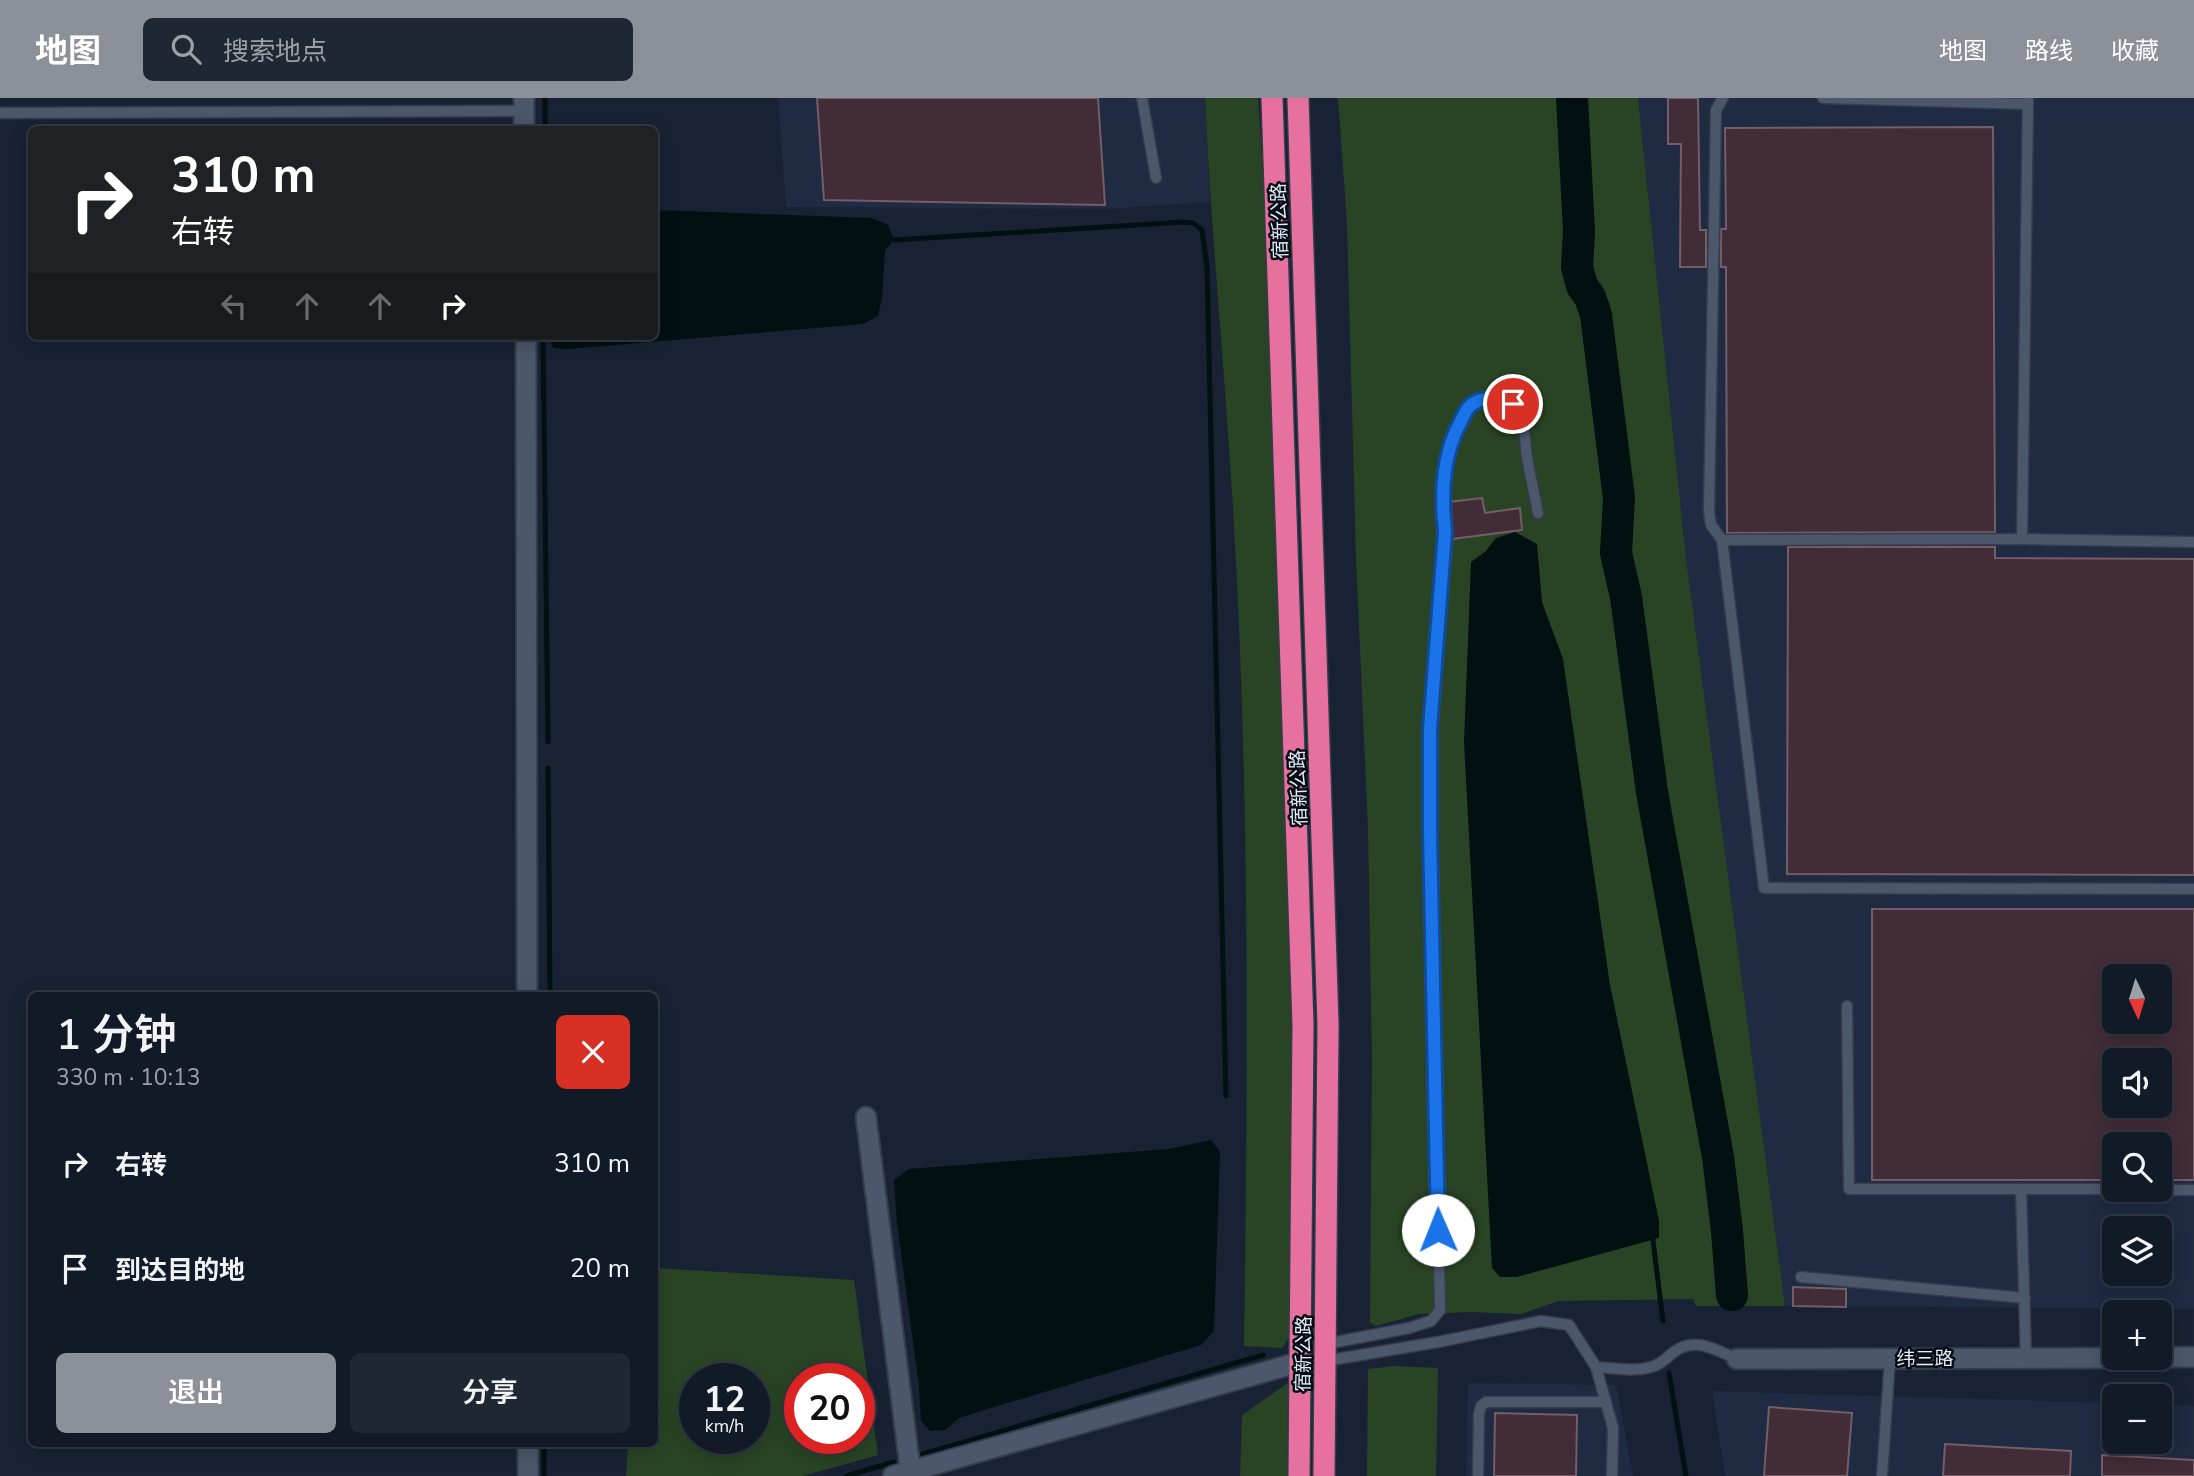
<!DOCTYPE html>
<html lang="zh">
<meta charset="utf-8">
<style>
body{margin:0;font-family:"Nunito Sans","Noto Sans SC",sans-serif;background:#1f2733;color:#f1f3f6;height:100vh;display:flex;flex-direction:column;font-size:26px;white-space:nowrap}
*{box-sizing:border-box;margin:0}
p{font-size:23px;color:#9ca1a7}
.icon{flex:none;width:38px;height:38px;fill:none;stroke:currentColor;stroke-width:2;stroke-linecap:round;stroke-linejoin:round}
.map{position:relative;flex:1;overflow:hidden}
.side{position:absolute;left:28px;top:894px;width:630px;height:455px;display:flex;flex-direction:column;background:#121a27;border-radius:10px;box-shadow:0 4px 18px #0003,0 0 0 2px #313844}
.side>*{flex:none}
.top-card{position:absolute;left:28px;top:28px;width:630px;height:214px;border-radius:10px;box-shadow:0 4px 18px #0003,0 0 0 2px #313844;background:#202124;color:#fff;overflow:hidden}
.needle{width:46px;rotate:176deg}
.fabs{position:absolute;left:2102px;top:866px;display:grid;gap:14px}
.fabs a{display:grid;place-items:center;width:70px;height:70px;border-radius:10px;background:#121a27;box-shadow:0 4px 18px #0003,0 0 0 2px #313844;font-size:35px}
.speed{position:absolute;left:679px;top:1265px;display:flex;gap:14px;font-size:35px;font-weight:700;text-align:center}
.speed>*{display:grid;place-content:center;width:91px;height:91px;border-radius:50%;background:#121a27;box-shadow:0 4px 18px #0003,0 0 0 2px #313844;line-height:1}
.speed small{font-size:18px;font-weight:400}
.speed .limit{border:10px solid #d22;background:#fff;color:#111}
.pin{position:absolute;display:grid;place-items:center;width:60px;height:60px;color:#fff;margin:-30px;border:4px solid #fff;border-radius:50%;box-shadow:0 2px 7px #0007}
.me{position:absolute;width:77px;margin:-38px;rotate:359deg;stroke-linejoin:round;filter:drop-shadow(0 0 5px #0008)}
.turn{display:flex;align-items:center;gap:24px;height:147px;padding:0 28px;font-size:32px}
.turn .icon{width:91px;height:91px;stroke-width:2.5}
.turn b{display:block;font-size:49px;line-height:60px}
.lanes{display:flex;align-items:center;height:66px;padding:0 28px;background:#0003;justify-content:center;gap:35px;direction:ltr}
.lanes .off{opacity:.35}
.round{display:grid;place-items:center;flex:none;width:74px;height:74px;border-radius:10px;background:#1f2733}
.headline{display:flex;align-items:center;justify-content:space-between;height:119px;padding:0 28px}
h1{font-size:42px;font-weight:600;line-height:52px}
.button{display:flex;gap:14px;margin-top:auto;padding:14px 28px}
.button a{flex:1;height:80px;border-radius:10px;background:#8c9099;color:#fff;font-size:28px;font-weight:600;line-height:80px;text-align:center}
.button a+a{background:#1f2733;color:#f1f3f6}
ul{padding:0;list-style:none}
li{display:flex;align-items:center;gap:21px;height:105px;padding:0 28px}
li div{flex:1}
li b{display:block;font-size:26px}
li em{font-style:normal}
header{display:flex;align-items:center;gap:42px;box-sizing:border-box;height:98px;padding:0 35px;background:#8c9099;color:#fff}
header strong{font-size:33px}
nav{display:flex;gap:38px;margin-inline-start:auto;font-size:24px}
.search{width:490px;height:63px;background:#1f2733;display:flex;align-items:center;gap:18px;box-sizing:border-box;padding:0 24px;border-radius:10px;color:#9ca1a7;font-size:26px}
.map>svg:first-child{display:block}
.built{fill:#1e2b42;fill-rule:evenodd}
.green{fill:#294424;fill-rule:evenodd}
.water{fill:#011011}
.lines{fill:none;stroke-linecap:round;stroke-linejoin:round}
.stream{stroke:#011011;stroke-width:5}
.river{stroke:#011011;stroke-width:32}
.building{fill:#422c37;stroke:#755d68;stroke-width:2;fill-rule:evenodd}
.lane-casing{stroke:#353c4c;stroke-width:13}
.street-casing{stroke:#353c4c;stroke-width:23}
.highway-casing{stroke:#353c4c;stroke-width:24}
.lane{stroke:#4b576b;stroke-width:10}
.street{stroke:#4b576b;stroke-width:19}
.highway{stroke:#e6719e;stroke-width:21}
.route-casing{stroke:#114b97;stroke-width:18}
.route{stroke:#1a73e8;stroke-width:12}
.labels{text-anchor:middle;stroke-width:5;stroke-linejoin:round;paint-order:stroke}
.street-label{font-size:19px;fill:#e4ecf8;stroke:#070c13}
</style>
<header>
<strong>地图</strong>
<div class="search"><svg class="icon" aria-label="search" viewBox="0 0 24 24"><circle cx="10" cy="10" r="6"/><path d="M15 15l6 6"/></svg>搜索地点</div>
<nav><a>地图</a><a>路线</a><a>收藏</a></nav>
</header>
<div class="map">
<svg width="2194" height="1378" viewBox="0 0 2194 1378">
<rect width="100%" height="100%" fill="#182234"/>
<g class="built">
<polygon points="778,0 1205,0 1210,104 1108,111 786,109"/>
<path d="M1638,0h556v1211l-409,-3 -99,-748zM2114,878h46v46h-46zM2114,962h46v46h-46zM2114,1046h46v46h-46zM2114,1130h46v46h-46z"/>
<polygon points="1468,1285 1616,1287 1633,1378 1466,1378"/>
<polygon points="1712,1293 2114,1305 2114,1344 2160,1344 2160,1307 2194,1308 2194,1378 1725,1378"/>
</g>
<g class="green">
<path d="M1205,0h53l8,121 26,809 -2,308 -8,12 -38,-2c4,-284 6,-569 -12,-853 -8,-132 -21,-263 -27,-395z"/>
<polygon points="1338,0 1638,0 1686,460 1785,1208 1696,1208 1693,1201 1558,1203 1521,1216 1471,1214 1419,1216 1376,1228 1370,1224 1372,961 1368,731 1356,460 1347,126"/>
<path d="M655,1170l199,12 24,175 -75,21h-177l2,-32h26zM695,1281h59v59h-59zM800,1281h59v59h-59z"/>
<polygon points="1395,1268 1438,1270 1436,1378 1367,1378 1368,1271"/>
<polygon points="1288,1285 1287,1378 1240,1378 1242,1317"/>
</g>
<g class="water">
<polygon points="655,112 872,120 888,127 894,142 885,152 882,200 878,218 863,226 568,251 553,250 549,238 654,238"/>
<polygon points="1515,434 1537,446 1542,504 1563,561 1610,887 1659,1123 1659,1140 1517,1179 1500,1179 1492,1170 1464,644 1471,464 1486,453 1496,440"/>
<polygon points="1211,1042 1220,1054 1214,1233 1201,1247 984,1312 959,1320 945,1332 930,1333 921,1323 919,1288 897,1125 894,1082 909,1071 1169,1051"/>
</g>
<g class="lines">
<g class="stream">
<polyline points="545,0 545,32"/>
<polyline points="894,142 1184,124 1193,125 1202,132 1207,169 1226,998"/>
<polyline points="543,238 548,644"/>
<polyline points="548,670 550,898"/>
<polyline points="1652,1135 1663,1223"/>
<polyline points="1669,1275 1686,1378"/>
<polyline points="544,1346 544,1378"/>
<polyline points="923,1356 1263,1257"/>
<polyline points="846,1378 894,1364"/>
</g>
<polyline class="river" points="1572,0 1579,133 1577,169 1582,188 1590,199 1596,217 1619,400 1616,455 1626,499 1652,694 1718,1059 1727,1133 1732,1197"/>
</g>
<g class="building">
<polygon points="817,0 1098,0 1105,107 824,102"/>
<polygon points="1668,0 1698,0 1700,132 1706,132 1706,169 1680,169 1681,46 1668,46"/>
<polygon points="1993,29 1995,434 1727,435 1726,169 1721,169 1721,131 1726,131 1725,30"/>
<polygon points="1482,400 1485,415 1520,410 1522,432 1452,441 1449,404"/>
<polygon points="1788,449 1995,449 1995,460 2194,461 2194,777 1787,776"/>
<path d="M1872,811h322v271h-34v-36h-46v36h-242zM2114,878h46v46h-46zM2114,962h46v46h-46z"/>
<polygon points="1793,1189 1846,1191 1846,1209 1793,1208"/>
<polygon points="1769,1309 1852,1315 1847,1378 1764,1378"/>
<polygon points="1495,1315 1577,1317 1576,1378 1494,1378"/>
<polygon points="1945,1346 2071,1353 2070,1378 1943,1378"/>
<polygon points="2102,1357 2194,1362 2194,1378 2102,1378"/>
</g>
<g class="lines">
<g class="lane-casing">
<g id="lane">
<polyline points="1142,0 1156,80"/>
<polyline points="1723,0 1716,12 1709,413 1711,427 1722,442 2022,441 2028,0"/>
<polyline points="1823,0 2028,6"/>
<polyline points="0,15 524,13"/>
<polyline points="2022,441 2194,444"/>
<polyline points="1722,442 1764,790 2194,791"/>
<polyline points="1847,908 1849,1091 2114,1091"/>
<polyline points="2021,1091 2026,1260"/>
<polyline points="2160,1092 2194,1092"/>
<polyline points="1801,1179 2025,1200"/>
<polyline points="1326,1246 1409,1230 1431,1223 1440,1212 1430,733 1430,631 1445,434 1441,401 1442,381 1455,333 1470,307 1485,301 1497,301 1513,306 1523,321 1527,360 1538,415"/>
<polyline points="1325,1263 1438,1244 1541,1223 1569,1227 1596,1269 1613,1330 1612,1378"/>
<path d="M1596,1269c17,1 39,5 55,0 10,-2 16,-10 23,-15 21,-16 42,-2 63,7"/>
<polyline points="1478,1378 1479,1316 1481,1308 1486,1304 1606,1304"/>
<polyline points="1882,1378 1890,1260"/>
</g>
</g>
<g class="street-casing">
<g id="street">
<polyline points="524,0 524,32"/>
<polyline points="526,238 527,898"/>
<polyline points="866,1019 911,1378"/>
<polyline points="2160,1259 2194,1259"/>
<polyline points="1737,1261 2114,1260"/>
<polyline points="528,1346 528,1378"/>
<polyline points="893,1378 1300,1264"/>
</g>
</g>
<g class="highway-casing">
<g id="highway">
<polyline points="1272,0 1303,927 1299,1378"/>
<polyline points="1298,0 1328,927 1324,1378"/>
</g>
</g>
<use href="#lane" class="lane"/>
<use href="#street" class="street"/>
<use href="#highway" class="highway"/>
</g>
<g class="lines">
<g class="route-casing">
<path id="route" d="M1438,1132l-8,-399v-102l15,-197c-4,-39 -3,-78 17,-113 2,-4 5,-11 9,-14 13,-10 29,-6 42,-1"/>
</g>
<use href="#route" class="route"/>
</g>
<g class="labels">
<g class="street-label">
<text transform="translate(1279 123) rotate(-92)" y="7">宿新公路</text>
<text transform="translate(1298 690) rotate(-92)" y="7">宿新公路</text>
<text transform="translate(1303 1256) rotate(-89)" y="7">宿新公路</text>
<text x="1925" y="1267">纬三路</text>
</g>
</g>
</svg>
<div class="fabs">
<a><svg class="needle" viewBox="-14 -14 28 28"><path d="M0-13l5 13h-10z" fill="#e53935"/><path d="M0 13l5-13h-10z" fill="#9ca1a7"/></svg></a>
<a><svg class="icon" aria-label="sound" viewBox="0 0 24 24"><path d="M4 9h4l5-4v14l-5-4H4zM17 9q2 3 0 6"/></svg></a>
<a><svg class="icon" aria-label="search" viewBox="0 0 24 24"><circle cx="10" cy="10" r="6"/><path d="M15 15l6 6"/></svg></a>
<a><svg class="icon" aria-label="layers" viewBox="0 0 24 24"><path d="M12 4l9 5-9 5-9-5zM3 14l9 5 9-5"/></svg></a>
<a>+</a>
<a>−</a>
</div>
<div class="speed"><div>12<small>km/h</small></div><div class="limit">20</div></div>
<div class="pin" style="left:1513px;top:306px;background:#d93025"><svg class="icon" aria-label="arrive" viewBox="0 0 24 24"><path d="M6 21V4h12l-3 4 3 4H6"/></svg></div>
<svg class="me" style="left:1438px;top:1132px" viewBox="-20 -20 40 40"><circle r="19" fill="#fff"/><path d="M0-13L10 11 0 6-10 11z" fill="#1a73e8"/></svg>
<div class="top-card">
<div class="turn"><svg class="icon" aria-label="right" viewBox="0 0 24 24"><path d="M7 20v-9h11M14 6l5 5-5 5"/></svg><div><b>310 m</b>右转</div></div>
<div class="lanes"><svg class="icon off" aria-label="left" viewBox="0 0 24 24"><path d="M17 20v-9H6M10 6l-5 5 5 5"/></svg><svg class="icon off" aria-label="ahead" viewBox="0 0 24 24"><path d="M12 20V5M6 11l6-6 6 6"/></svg><svg class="icon off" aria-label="ahead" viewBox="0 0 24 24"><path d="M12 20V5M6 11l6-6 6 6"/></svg><svg class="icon" aria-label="right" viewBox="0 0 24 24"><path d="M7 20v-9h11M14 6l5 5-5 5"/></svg></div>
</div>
<section class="side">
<div class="headline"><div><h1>1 分钟</h1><p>330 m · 10:13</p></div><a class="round" style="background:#d93025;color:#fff"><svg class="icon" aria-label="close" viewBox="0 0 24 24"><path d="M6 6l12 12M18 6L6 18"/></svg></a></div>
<ul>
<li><svg class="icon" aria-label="right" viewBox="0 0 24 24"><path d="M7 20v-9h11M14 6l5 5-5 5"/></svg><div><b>右转</b></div><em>310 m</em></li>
<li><svg class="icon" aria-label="arrive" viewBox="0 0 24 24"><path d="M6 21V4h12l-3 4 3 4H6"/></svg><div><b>到达目的地</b></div><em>20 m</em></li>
</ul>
<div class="button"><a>退出</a><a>分享</a></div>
</section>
</div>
